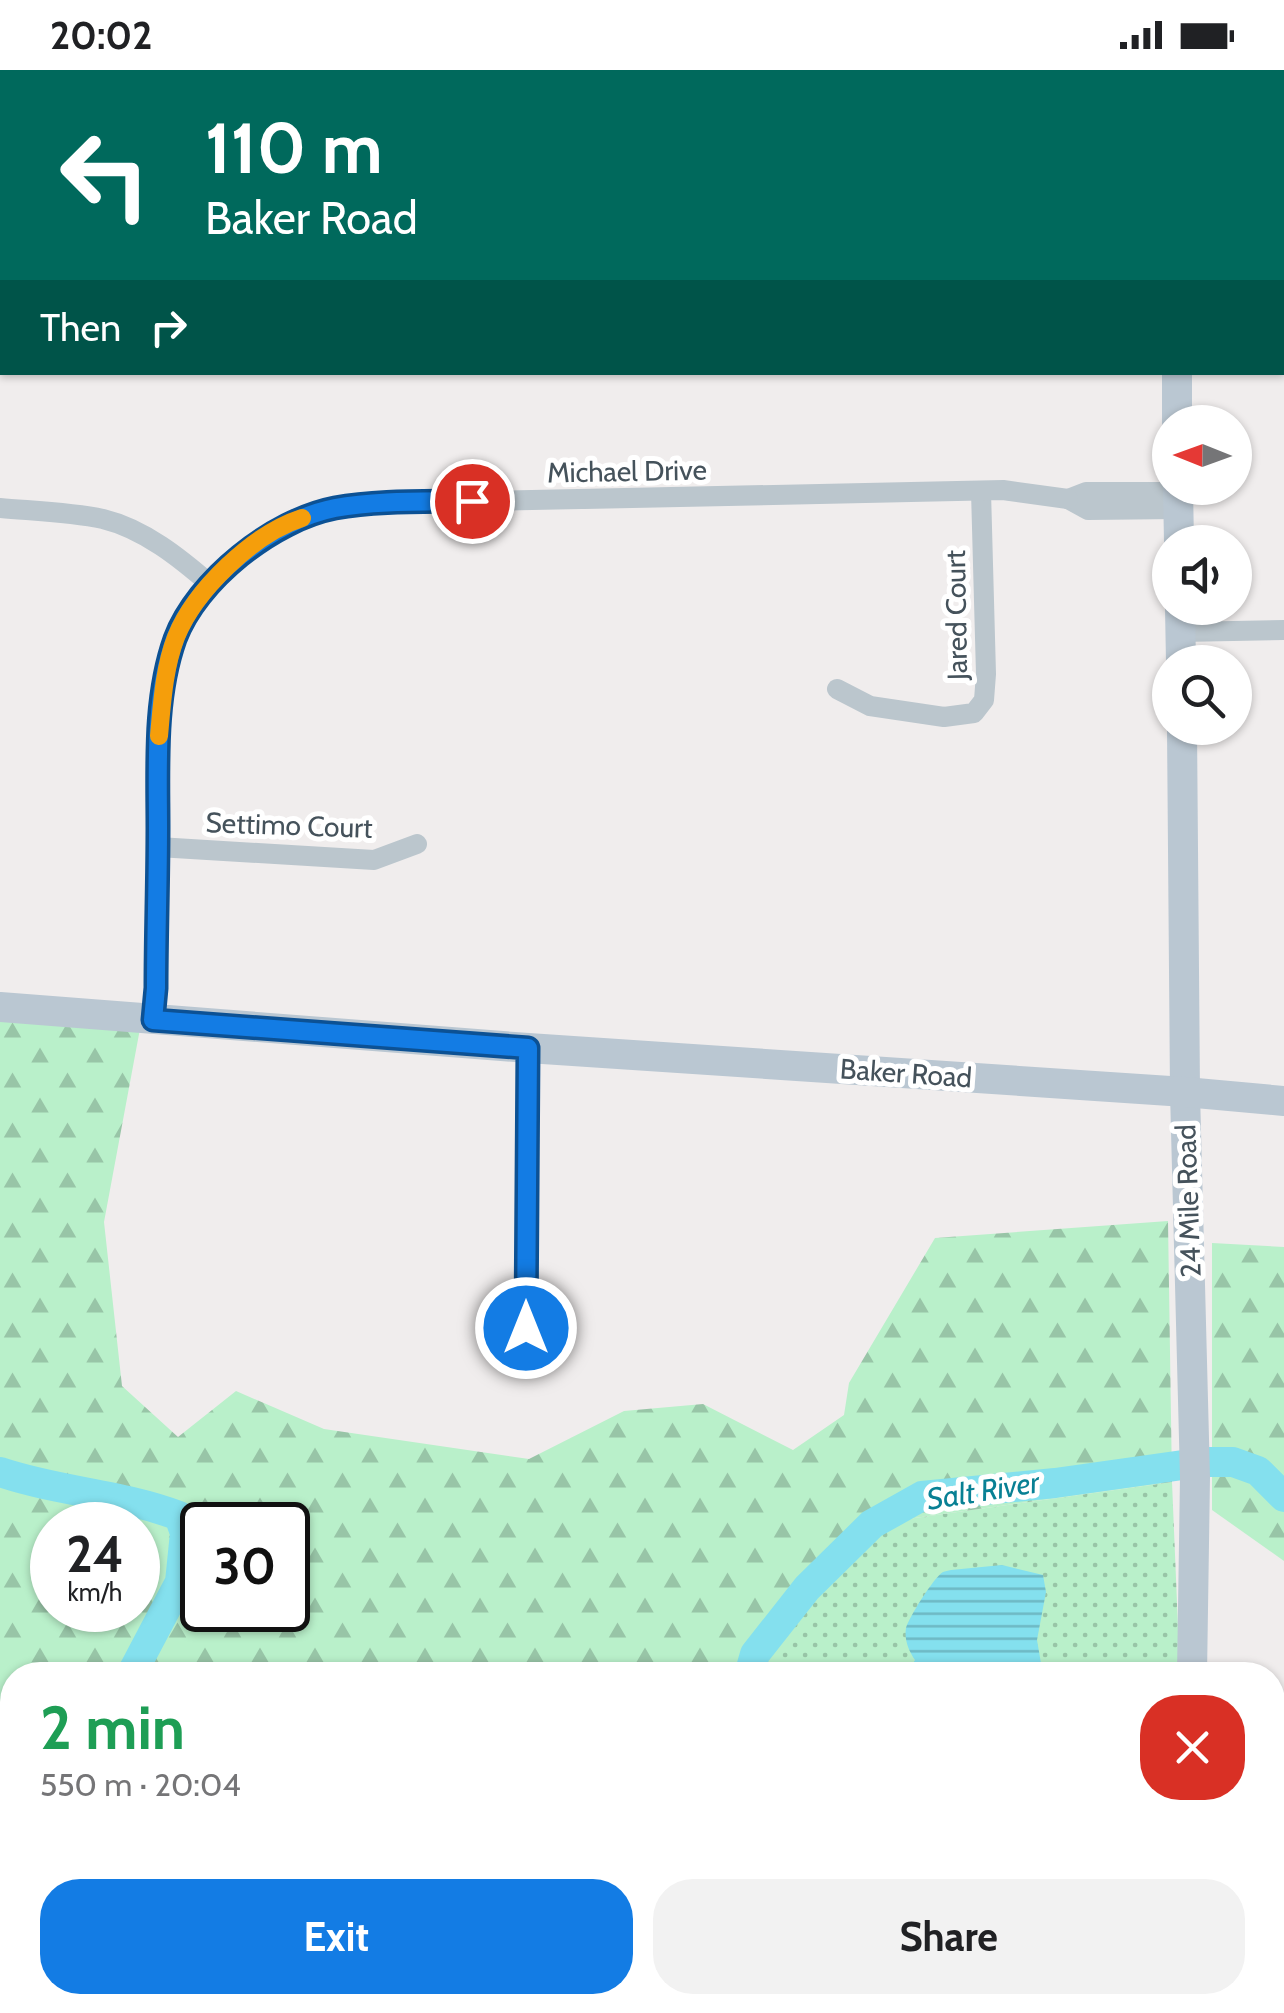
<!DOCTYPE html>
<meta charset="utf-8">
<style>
body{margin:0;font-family:Cabin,sans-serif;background:#f2f2f2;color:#202124;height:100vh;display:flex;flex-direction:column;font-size:38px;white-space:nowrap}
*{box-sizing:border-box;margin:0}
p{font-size:32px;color:#757577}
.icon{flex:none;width:55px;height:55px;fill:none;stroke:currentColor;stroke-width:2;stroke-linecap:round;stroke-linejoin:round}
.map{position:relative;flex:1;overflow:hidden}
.details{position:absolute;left:0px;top:1592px;width:1285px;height:352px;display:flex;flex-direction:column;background:#fff;border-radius:40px 40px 0 0;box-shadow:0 2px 8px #0004}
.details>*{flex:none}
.hud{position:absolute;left:0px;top:0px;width:1285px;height:305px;box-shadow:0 2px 8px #0004;background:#00695c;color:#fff;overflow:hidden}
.needle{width:65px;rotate:271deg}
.buttons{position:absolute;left:1152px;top:335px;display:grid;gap:20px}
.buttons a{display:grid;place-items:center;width:100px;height:100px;border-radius:50%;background:#fff;box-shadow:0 2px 8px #0004;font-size:50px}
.speed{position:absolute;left:30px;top:1432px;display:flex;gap:20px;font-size:50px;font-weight:700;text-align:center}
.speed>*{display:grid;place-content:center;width:130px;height:130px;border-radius:50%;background:#fff;box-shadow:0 2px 8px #0004;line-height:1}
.speed small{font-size:25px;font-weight:400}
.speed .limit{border:5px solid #111;border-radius:15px;background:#fff;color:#111}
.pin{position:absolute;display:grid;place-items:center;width:85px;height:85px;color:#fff;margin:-42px;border:5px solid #fff;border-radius:50%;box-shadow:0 2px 10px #0007}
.me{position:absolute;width:110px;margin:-55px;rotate:0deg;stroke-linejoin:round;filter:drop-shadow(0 0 8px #0008)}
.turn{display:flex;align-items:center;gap:35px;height:210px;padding:0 40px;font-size:45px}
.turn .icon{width:130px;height:130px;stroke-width:2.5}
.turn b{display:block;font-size:70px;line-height:85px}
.then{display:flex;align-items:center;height:95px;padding:0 40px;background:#0003;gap:20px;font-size:38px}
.round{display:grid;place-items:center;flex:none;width:105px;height:105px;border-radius:40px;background:#f2f2f2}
.overview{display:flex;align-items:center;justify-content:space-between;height:170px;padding:0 40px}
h1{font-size:60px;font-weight:800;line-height:75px;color:#1e9e55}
.primary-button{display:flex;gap:20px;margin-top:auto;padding:20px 40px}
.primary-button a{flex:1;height:115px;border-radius:40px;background:#137ce4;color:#fff;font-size:40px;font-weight:800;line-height:115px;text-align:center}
.primary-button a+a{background:#f2f2f2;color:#202124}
.status{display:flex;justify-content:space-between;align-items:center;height:70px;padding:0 50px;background:#fff;direction:ltr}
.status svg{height:28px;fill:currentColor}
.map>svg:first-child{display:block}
.grass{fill:url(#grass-dots)}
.forest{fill:url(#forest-firs);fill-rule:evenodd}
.water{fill:url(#water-rules)}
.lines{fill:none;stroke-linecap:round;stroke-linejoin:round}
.river{stroke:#84e0ee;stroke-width:30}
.street{stroke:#bbc6cd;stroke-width:20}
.secondary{stroke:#bac7d2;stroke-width:30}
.route-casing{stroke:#0c5194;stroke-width:25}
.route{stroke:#137ce4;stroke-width:18}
.slow{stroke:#f59e0b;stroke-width:18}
.labels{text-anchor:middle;stroke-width:10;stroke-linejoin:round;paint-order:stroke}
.street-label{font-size:28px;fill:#45525b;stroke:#fff}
.water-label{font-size:30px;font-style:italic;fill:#088094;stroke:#fff}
</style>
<div class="status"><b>20:02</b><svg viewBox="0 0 49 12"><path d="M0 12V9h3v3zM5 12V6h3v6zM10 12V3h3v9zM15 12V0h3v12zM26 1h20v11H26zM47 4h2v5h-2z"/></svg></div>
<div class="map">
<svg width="1284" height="1943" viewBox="0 0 1284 1943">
<defs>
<pattern id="grass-dots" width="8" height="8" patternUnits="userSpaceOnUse" patternTransform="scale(2.5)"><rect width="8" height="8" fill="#b9f0ca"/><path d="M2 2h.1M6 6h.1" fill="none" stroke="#98c5a7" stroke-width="1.8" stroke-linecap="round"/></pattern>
<pattern id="forest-firs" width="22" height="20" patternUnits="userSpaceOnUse" patternTransform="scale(2.5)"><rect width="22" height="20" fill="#b9f0ca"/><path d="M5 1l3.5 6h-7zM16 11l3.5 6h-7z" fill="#98c5a7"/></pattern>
<pattern id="water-rules" width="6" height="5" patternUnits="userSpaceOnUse" patternTransform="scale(2.5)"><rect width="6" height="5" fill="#84e0ee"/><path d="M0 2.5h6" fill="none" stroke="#6eb8c4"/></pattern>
</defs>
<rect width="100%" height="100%" fill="#f0eded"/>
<polygon class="grass" points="1172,1412 1180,1605 752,1605 755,1584 872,1454"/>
<g class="forest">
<path d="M0,935l142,13 -38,204 18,164 56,51 58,-46 88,38 205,30 95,-48 79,-7 90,46 51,-35 5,-32 86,-145 233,-17 4,261 -300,42 -117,130 -3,21h-740v327h1179v11h-1191zM52,1455h86v85h-86zM202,1455h86v85h-86z"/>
<polygon points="1212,1173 1284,1177 1284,1491 1212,1440"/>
</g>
<path class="water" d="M1002,1495l41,10 3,17 -9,48 6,35h-109l-8,-3 -3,3h-17l9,-15c-6,-9 -11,-20 -9,-32 2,-9 28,-51 37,-56 2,-1 5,-1 8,-2z"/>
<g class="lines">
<g class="river">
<path d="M0,1402c59,20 122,22 179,44l6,17 -5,49 -49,93"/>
<polyline points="749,1605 755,1584 807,1518 872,1454 922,1426 1055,1413 1204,1392 1233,1392 1258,1401 1284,1427"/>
<polyline points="0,1749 12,1727"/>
<polyline points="0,1821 12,1837"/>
<polyline points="147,1932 156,1943"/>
<polyline points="455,1943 458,1932"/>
</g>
<g class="street">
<polyline points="38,0 41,2"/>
<polyline points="576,0 576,2"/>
<polyline points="0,207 2,207"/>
<path d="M0,438c34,3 70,4 103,11 41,10 77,39 108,66"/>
<polyline points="1178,439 1088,440 1068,429 1086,422 1178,422"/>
<polyline points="1181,562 1284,560"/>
<polyline points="837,619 870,636 944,647 974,643 984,630 986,604 981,421"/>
<polyline points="158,777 374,790 417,774"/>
<path d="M153,949l2,-31c1,-58 2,-117 3,-175 1,-58 -3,-120 18,-175 22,-59 98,-119 160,-130 20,-3 41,-3 61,-5l606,-13 65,9"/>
<polyline points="526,1258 528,978"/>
</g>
<g class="secondary">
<polyline points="1174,0 1174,2"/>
<polyline points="1177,302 1177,352"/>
<polyline points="1178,418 1179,472"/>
<polyline points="1180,538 1181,592"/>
<polyline points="1182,658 1185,1022 1195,1407 1192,1605"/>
<polyline points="0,937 528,978 1185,1022 1284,1031"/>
<polyline points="1191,1932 1191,1943"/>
</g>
</g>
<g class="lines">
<g class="route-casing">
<path id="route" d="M472,431c-45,1 -93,-1 -137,7 -62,12 -138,72 -160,131 -21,59 -17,127 -17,189 0,54 -2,107 -2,160l-3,32 375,28 -2,280"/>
</g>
<use href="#route" class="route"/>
<path class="slow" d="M159,666c3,-33 5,-68 17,-99 19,-47 77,-103 126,-119"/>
</g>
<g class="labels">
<g class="street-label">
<text transform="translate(627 401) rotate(-1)" y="10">Michael Drive</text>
<text transform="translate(956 545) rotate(-91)" y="10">Jared Court</text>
<text transform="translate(289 755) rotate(2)" y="10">Settimo Court</text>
<text transform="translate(906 1003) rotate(4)" y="10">Baker Road</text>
<text transform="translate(1188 1131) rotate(-92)" y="10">24 Mile Road</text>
</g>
<g class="water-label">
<text transform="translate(983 1421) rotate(-9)" y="10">Salt River</text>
</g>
</g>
</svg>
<div class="buttons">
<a><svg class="needle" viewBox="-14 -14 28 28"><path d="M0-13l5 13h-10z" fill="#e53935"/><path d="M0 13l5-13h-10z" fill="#757577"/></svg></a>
<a><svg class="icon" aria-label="sound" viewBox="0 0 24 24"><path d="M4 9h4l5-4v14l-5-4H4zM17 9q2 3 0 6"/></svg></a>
<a><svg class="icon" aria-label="search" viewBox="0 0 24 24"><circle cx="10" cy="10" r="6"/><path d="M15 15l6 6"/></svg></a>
</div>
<div class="speed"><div>24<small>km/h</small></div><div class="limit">30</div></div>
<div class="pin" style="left:472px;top:431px;background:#d93025"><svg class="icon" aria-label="arrive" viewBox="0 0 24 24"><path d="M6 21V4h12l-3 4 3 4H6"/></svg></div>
<svg class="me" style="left:526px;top:1258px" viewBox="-20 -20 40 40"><circle r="17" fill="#137ce4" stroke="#fff" stroke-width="3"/><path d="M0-11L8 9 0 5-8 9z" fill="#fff"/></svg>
<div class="hud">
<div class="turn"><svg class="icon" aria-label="left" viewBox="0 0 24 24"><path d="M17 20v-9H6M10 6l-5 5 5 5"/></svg><div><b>110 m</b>Baker Road</div></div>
<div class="then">Then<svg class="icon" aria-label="right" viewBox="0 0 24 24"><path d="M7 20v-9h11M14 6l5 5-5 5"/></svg></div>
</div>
<section class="details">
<div class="overview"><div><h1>2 min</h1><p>550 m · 20:04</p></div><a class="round" style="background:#d93025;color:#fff"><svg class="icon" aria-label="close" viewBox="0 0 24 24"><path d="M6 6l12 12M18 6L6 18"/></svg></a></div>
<div class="primary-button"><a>Exit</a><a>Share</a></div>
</section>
</div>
